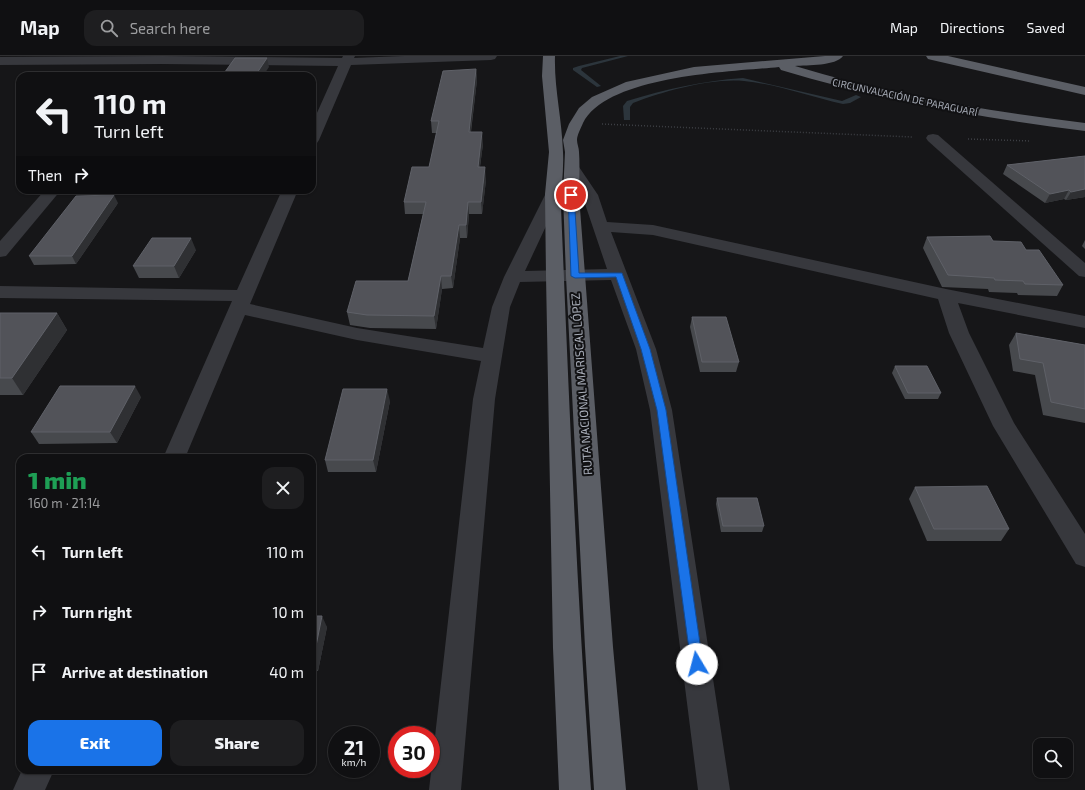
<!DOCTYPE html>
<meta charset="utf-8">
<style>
body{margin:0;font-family:"Exo 2",sans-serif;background:#1e1e20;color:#f1f3f6;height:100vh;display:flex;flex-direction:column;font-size:15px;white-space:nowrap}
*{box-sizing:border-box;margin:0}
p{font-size:13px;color:#9c9d9f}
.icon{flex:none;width:22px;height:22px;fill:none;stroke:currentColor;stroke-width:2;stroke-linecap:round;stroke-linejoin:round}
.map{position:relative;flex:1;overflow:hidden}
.drawer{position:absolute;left:16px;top:398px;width:300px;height:320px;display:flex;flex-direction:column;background:#101012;border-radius:12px;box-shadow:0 1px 3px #0004,0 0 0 1px #303032}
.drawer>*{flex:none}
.banner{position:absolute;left:16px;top:16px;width:300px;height:122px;border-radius:12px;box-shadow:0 1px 3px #0004,0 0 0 1px #303032;background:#101012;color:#f1f3f6;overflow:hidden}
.controls{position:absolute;left:1033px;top:682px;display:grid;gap:8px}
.controls a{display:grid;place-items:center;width:40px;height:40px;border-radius:8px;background:#101012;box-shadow:0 1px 3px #0004,0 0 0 1px #303032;font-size:20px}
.speed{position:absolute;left:328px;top:670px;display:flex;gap:8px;font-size:20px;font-weight:700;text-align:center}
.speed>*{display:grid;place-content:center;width:52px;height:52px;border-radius:50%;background:#101012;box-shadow:0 1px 3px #0004,0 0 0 1px #303032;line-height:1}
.speed small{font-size:10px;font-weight:400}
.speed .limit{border:6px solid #d22;background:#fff;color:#111}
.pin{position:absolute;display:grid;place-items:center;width:34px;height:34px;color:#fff;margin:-17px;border:2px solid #fff;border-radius:50%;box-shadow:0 1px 4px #0007}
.me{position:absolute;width:44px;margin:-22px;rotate:352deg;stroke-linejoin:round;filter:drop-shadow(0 0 3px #0008)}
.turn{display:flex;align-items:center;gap:14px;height:84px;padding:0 12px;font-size:18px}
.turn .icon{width:52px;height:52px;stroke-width:2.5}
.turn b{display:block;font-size:28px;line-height:34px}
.then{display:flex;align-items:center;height:38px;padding:0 12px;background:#0003;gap:8px;font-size:15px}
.round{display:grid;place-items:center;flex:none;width:42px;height:42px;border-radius:12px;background:#1e1e20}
.overview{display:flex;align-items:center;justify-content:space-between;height:68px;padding:0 12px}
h1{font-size:24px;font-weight:800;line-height:30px;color:#1e9e55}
.primary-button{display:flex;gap:8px;margin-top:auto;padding:8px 12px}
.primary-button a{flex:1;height:46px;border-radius:12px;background:#1a73e8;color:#fff;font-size:16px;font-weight:800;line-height:46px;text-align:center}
.primary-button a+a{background:#1e1e20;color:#f1f3f6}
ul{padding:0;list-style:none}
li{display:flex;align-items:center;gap:12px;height:60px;padding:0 12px}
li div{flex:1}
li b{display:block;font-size:15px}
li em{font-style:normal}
header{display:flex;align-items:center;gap:24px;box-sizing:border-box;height:56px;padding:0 20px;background:#101012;border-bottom:1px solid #303032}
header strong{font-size:19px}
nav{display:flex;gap:22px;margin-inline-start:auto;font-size:14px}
.search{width:280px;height:36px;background:#1e1e20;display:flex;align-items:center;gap:10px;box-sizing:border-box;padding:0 14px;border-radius:12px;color:#9c9d9f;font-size:15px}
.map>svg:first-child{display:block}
.water{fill:#2c353c}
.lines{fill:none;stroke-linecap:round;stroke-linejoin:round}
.path{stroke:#3d3f44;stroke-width:1.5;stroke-dasharray:1 2;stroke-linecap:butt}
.minor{fill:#37383d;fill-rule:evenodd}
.trunk{fill:#5b5e65;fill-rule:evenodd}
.wall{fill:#47494d}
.shaded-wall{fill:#2f3033}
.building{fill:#525359;stroke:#5f6168}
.route{fill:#1a73e8;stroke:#114b97}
.labels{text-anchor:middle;stroke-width:4;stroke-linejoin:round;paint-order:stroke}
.far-street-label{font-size:10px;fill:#a8adb8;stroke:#111113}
.street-label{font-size:12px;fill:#a8adb8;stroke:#111113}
</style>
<header>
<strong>Map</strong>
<div class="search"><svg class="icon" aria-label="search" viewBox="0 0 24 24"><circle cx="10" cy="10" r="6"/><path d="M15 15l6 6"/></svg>Search here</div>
<nav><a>Map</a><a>Directions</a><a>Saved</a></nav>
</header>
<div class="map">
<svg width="1085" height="734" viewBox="0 0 1085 734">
<rect width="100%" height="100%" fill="#161618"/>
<g class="water">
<polygon points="620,0 628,0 582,12 581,14 601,30 597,31 573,14 573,12 579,10"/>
<path d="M743,22l99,23 14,-6 5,2 -11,6 -7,1c-32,-7 -66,-20 -99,-23 -34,-3 -79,10 -111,22l-3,4v13h-6l-1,-14 4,-5c39,-12 75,-20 116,-23z"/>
</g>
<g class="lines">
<g class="path">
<polyline points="602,68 913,81"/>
<polyline points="968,83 1031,85"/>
</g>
<g class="minor">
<polygon points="163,0 342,2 343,0 355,0 354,2 404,0 497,0 495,3 491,4 351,9 319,84 317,87 312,88 312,68 338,10 163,8 0,9 0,1"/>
<polygon points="933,78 938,79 1085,207 1085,221 1079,220 928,85 926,82 928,79"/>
<polygon points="572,107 577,108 598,139 607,166 653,169 946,233 1085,260 1085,272 958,247 969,277 1014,367 1085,478 1085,511 1076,508 993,370 949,277 938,243 653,179 611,176 656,293 672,354 730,734 698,734 650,354 636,293 611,224 520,226 510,251 495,343 461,734 429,734 473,343 481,305 357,284 245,259 185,402 163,402 232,245 0,242 0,230 237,234 282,134 298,134 250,248 357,272 483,292 492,251 504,221 547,135 553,133 559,135 561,138 525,215 607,213 582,139 565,111 567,108"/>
<polygon points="45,134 61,134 6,200 0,201 0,185"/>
<polygon points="22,714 54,714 45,734 13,734"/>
</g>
<g class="trunk">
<path d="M543,0h12c-1,32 7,63 8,96 1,18 -2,36 -2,55 8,194 16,389 30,583h-32l-6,-142 -7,-372 -1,-82 4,-42 -7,-76z"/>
<path d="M825,0h18c-7,10 -36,9 -48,10 95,29 192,45 290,57v8c-103,-13 -205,-31 -304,-61l-2,-3c-48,5 -171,8 -196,56 -2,5 -6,12 -6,17 0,4 2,8 2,12 1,14 0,29 0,43l34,452 13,143h-32l-9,-143 -19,-371 -3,-81 2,-43 -2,-12 6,-16 10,-16 13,-11 34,-15 68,-15z"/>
<polygon points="926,0 948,0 1085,31 1085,39 932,4 928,3"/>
</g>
</g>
<g class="wall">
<polygon points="476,13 477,24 471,76 483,88 480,111 486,124 482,158 469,158 467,182 460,182 453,232 442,233 436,273 370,272 350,269 347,256 408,225 423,158 405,158 404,146 429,111 437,77 432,77 431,65"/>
<polygon points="1085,100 1085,141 1066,144 1064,143 1045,147 1003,118 1007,109"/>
<polygon points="118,147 76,208 34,209 29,200"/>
<polygon points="927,181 1026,194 1063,229 1057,240 1018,239 1017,237 989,236 988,233 942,231 923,192"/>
<polygon points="1085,184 1085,193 1082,190"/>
<polygon points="196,194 179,222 139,222 133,210"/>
<polygon points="0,257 57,257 67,274 23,339 0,339"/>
<polygon points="692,261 739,306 736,316 700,316 690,271"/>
<polygon points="1016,277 1085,289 1085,367 1043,359 1035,319 1013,315 1009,289"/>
<polygon points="895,310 941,337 938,343 905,343 892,317"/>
<polygon points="141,341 117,387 39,388 31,376"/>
<polygon points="390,345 376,416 328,416 325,404"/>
<polygon points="915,431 1009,473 1001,485 927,485 909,443"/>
<polygon points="717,442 764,470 762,476 721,476 716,448"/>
<polygon points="312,560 327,571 318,615 312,615"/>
</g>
<g class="shaded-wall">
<polygon points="267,2 269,11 263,20 255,20"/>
<polygon points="476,13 477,24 469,88 469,76"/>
<polygon points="482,76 483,88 478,124 478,111"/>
<polygon points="485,111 486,124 482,158 481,146"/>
<polygon points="1085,133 1085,141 1066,144 1071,136"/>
<polygon points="1069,134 1064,143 1045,147 1050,138"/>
<polygon points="114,139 118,147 76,208 72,200"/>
<polygon points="468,146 469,158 467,182 466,169"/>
<polygon points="459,169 460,182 453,232 451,220"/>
<polygon points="191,182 196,194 179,222 174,210"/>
<polygon points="441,220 442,233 436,273 434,260"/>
<polygon points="57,257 67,274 23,339 12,322"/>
<polygon points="135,330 141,341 117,387 110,376"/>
<polygon points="387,333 390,345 376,416 373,404"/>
<polygon points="322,560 327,571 318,615 313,605"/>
</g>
<g class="building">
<polygon points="235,2 267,2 255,20 222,20"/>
<polygon points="476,13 469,76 482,76 478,111 485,111 481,146 468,146 466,169 459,169 451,220 441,220 434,260 367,259 347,256 356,225 408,225 426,146 404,146 412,111 429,111 439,65 431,65 443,15"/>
<polygon points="1085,100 1085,133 1071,136 1069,134 1050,138 1007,109"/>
<polygon points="114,139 72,200 29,200 76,140"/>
<polygon points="990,180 993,185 1021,186 1026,194 1039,194 1063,229 1025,228 1023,225 995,224 994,222 948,219 927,181"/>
<polygon points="152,182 191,182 174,210 133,210"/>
<polygon points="0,257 57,257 12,322 0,322"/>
<polygon points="692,261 726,261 739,306 702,306"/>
<polygon points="1016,277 1085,289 1085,353 1051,346 1043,307 1020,303"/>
<polygon points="895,310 927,310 941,337 908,337"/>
<polygon points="60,330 135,330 110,376 31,376"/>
<polygon points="343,333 387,333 373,404 325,404"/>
<polygon points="987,430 1009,473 934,473 915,431"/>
<polygon points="717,442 757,442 764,470 723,470"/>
<polygon points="312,560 322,560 313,605 312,605"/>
</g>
<polygon class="route" points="568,137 574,139 579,217 622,217 650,293 666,354 703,608 701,611 697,613 692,611 691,608 657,354 641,293 616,221 575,222 571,220"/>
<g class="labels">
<g class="far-street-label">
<text transform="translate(905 41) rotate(12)" y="4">CIRCUNVALACIÓN DE PARAGUARÍ</text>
</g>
<g class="street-label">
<text transform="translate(582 328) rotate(-94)" y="4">RUTA NACIONAL MARISCAL LÓPEZ</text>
</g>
</g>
</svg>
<div class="controls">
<a><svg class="icon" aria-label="search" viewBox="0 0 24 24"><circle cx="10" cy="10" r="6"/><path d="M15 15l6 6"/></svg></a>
</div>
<div class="speed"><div>21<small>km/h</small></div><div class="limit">30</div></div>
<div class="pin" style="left:571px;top:139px;background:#d93025"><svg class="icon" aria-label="arrive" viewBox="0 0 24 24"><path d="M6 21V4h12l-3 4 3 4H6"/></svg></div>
<svg class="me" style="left:697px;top:608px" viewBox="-20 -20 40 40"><circle r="19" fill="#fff"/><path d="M0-13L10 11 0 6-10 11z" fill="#1a73e8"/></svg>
<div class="banner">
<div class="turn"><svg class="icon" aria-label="left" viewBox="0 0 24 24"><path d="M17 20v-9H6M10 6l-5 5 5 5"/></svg><div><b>110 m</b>Turn left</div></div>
<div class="then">Then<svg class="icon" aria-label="right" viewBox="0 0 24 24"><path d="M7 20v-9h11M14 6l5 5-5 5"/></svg></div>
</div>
<section class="drawer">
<div class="overview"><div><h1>1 min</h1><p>160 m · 21:14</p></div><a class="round"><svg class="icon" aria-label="close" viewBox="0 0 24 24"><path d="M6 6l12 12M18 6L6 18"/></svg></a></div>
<ul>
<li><svg class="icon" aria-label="left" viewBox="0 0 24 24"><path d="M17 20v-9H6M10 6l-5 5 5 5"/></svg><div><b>Turn left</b></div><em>110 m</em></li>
<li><svg class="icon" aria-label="right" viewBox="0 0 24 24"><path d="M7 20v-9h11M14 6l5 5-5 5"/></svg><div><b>Turn right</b></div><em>10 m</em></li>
<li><svg class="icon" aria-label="arrive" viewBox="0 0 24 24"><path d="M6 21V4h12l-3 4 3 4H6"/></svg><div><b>Arrive at destination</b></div><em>40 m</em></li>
</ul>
<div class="primary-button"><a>Exit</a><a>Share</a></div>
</section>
</div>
